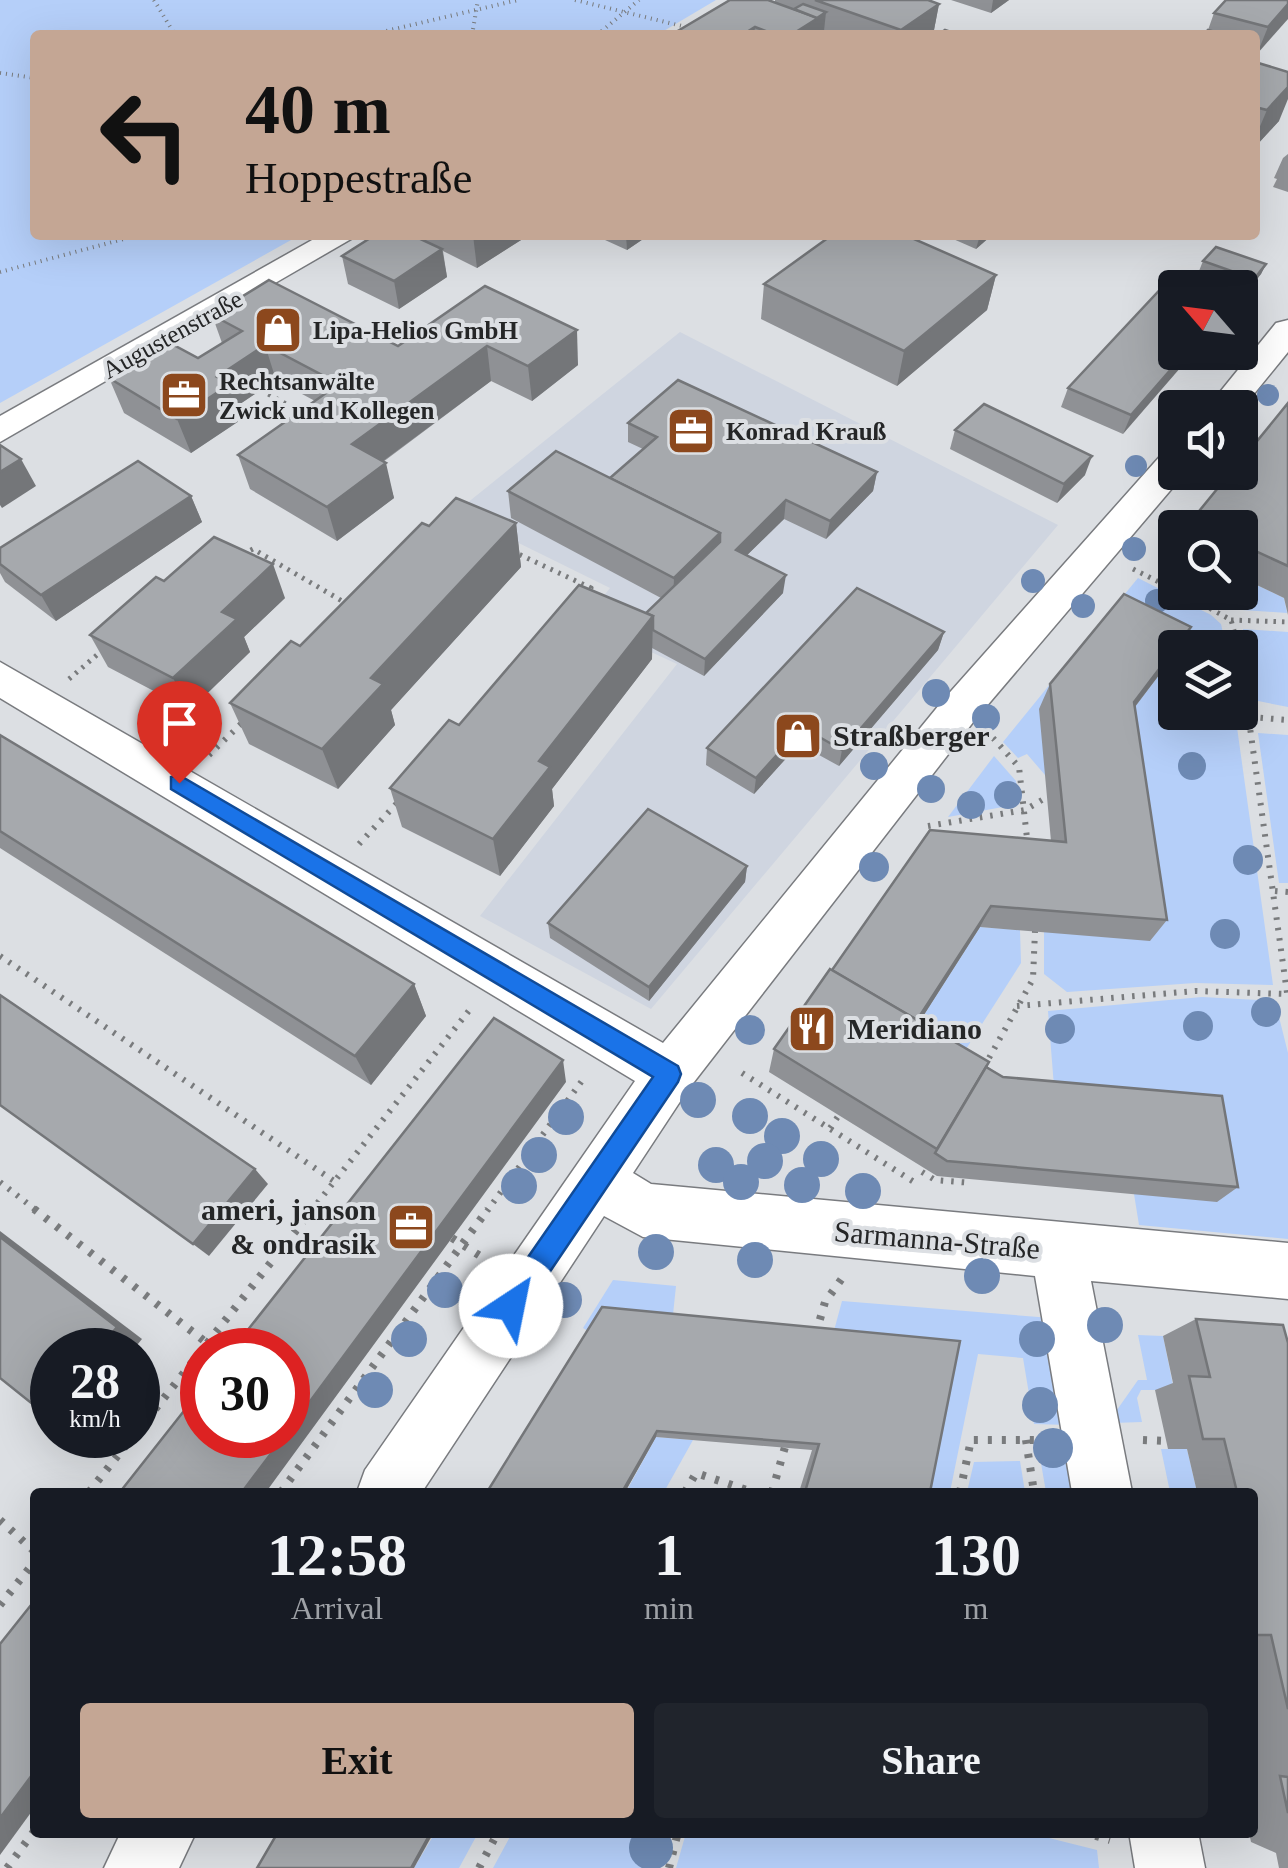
<!DOCTYPE html>
<meta charset="utf-8">
<style>
body{margin:0;font-family:Georgia,serif;background:#20242c;color:#f1f3f6;height:100vh;display:flex;flex-direction:column;font-size:38px;white-space:nowrap}
*{box-sizing:border-box;margin:0}
p{font-size:32px;color:#9ea1a6}
.icon{flex:none;width:55px;height:55px;fill:none;stroke:currentColor;stroke-width:2;stroke-linecap:round;stroke-linejoin:round}
.map{position:relative;flex:1;overflow:hidden}
.details{position:absolute;left:30px;top:1488px;width:1228px;height:350px;display:flex;flex-direction:column;background:#171b24;border-radius:10px;box-shadow:0 10px 40px #0002}
.details>*{flex:none}
.top-card{position:absolute;left:30px;top:30px;width:1230px;height:210px;border-radius:10px;box-shadow:0 10px 40px #0002;background:#c4a694;color:#111;overflow:hidden}
.needle{width:65px;rotate:298deg}
.tools{position:absolute;left:1158px;top:270px;display:grid;gap:20px}
.tools a{display:grid;place-items:center;width:100px;height:100px;border-radius:10px;background:#171b24;box-shadow:0 10px 40px #0002;font-size:50px}
.speed{position:absolute;left:30px;top:1328px;display:flex;gap:20px;font-size:50px;font-weight:700;text-align:center}
.speed>*{display:grid;place-content:center;width:130px;height:130px;border-radius:50%;background:#171b24;box-shadow:0 10px 40px #0002;line-height:1}
.speed small{font-size:25px;font-weight:400}
.speed .limit{border:15px solid #d22;background:#fff;color:#111}
.pin{position:absolute;display:grid;place-items:center;width:85px;height:85px;color:#fff;margin:-102px -42px;border-radius:50% 50% 50% 0;rotate:-45deg;box-shadow:0 0 10px #0007}
.pin .icon{rotate:45deg}
.me{position:absolute;width:110px;margin:-55px;rotate:34deg;stroke-linejoin:round;filter:drop-shadow(0 0 8px #0008)}
.turn{display:flex;align-items:center;gap:35px;height:210px;padding:0 50px;font-size:45px}
.turn .icon{width:130px;height:130px;stroke-width:2.5}
.turn b{display:block;font-size:70px;line-height:85px}
.eta{display:flex;justify-content:space-evenly;align-items:center;height:170px;text-align:center}
.eta b{font-size:60px;font-weight:700;line-height:70px}
.cta{display:flex;gap:20px;margin-top:auto;padding:20px 50px}
.cta a{flex:1;height:115px;border-radius:10px;background:#c4a694;color:#111;font-size:40px;font-weight:700;line-height:115px;text-align:center}
.cta a+a{background:#20242c;color:#f1f3f6}
.map>svg:first-child{display:block}
.built{fill:#cfd5e0}
.green{fill:#b5cff9}
.lines{fill:none;stroke-linecap:round;stroke-linejoin:round}
.street-casing{stroke:#797b7f;stroke-width:3}
.path-far3{stroke:#797b7d;stroke-width:4;stroke-dasharray:1 5;stroke-linecap:butt}
.path-far2{stroke:#797b7d;stroke-width:5;stroke-dasharray:2.5 6;stroke-linecap:butt}
.path-far1{stroke:#797b7d;stroke-width:6;stroke-dasharray:2.5 8;stroke-linecap:butt}
.path{stroke:#797b7d;stroke-width:8;stroke-dasharray:4 10;stroke-linecap:butt}
.street{fill:#fff;fill-rule:evenodd}
.tree{fill:#6e8ab4}
.wall{fill:#8f9195}
.shaded-wall{fill:#747679}
.building{fill:#a6a9ad;stroke:#747679;stroke-width:2.5}
.route{fill:#1a73e8;stroke:#114b97;stroke-width:2.5}
.labels{text-anchor:middle;stroke-width:8;stroke-linejoin:round;paint-order:stroke}
.far-poi-label{font-size:25px;font-weight:bold;fill:#252627;stroke:#dcdfe3;text-anchor:start}
.far-street-label{font-size:25px;fill:#252627;stroke:#dcdfe3}
.poi-label{font-size:30px;font-weight:bold;fill:#252627;stroke:#dcdfe3;text-anchor:start}
.street-label{font-size:30px;fill:#252627;stroke:#dcdfe3}
</style>
<div class="map">
<svg width="1288" height="1868" viewBox="0 0 1288 1868">
<rect width="100%" height="100%" fill="#dcdfe3"/>
<polygon class="built" points="680,332 1058,525 651,1009 480,916 677,664 584,621 610,588 456,512"/>
<g class="green">
<polygon points="0,0 716,0 657,35 35,35 35,235 300,235 0,403"/>
<polygon points="1240,577 1284,598 1287,613 1227,609 1193,593 1240,592"/>
<polygon points="1138,578 1211,615 1221,624 1226,647 1175,648 1072,658"/>
<polygon points="1243,629 1288,632 1288,707 1253,700"/>
<polygon points="1175,654 1175,712 1235,713 1273,985 1195,983 1067,992 1044,974 1044,932 1120,726"/>
<polygon points="1055,678 1061,681 1045,775 1027,754 1018,758 1003,742"/>
<polygon points="1258,733 1288,735 1288,883 1279,883"/>
<polygon points="994,756 1016,781 1019,804 948,817"/>
<polygon points="980,927 1020,930 1021,963 952,1071 906,1043"/>
<polygon points="1202,997 1275,1001 1288,1053 1288,1239 1139,1225 1134,1194 1055,1099 1048,1011"/>
<polygon points="613,1280 676,1286 672,1324 593,1334 583,1328"/>
<polygon points="842,1301 1051,1318 1069,1425 1034,1424 1023,1358 978,1354 950,1492 919,1492 832,1338"/>
<polygon points="1138,1335 1163,1336 1174,1390 1141,1390 1137,1398 1142,1422 1113,1423 1112,1417 1138,1380 1147,1380"/>
<polygon points="656,1437 693,1440 664,1492 626,1492"/>
<polygon points="1038,1446 1073,1447 1080,1492 1046,1492"/>
<polygon points="1161,1449 1187,1449 1197,1492 1170,1492"/>
<polygon points="1020,1461 1025,1492 967,1492 974,1462"/>
<polygon points="435,1833 478,1833 459,1868 414,1868"/>
<polygon points="512,1833 512,1832 668,1833 658,1868 493,1868"/>
<polygon points="686,1833 1029,1833 1097,1850 1099,1868 676,1868"/>
</g>
<g class="lines">
<g class="street-casing">
<g id="street">
<polygon points="321,235 358,235 0,442 0,416"/>
<polygon points="1288,320 1288,352 1240,411 1240,408 1207,408 1276,323"/>
<polygon points="1175,450 1175,472 1186,472 974,721 687,1091 633,1173 651,1184 1288,1243 1288,1299 1091,1281 1132,1492 1072,1492 1035,1276 643,1237 604,1216 422,1492 357,1492 365,1470 635,1081 0,698 0,662 663,1043 944,699 1162,454"/>
<polygon points="121,1832 196,1832 179,1868 104,1868"/>
<polygon points="1129,1832 1198,1832 1205,1868 1135,1868"/>
</g>
</g>
<g class="path-far3">
<polyline points="154,0 175,35"/>
<polyline points="575,0 690,28"/>
<polyline points="369,35 518,0"/>
<polyline points="472,35 478,0"/>
<polyline points="597,35 639,0"/>
<polyline points="0,73 35,78"/>
<polyline points="0,272 139,235"/>
</g>
<g class="path-far2">
<polyline points="261,390 302,413"/>
<polyline points="1244,441 1258,447"/>
<polyline points="512,551 591,588 584,596"/>
<polyline points="243,554 253,549 349,605"/>
<polyline points="1133,569 1175,590"/>
<polyline points="1180,592 1231,620 1239,648"/>
<polyline points="1231,620 1288,622"/>
<polyline points="1240,656 1246,701"/>
<polyline points="69,679 105,648"/>
</g>
<g class="path-far1">
<polyline points="1246,699 1288,1000"/>
<polyline points="1250,717 1288,720"/>
<polyline points="993,738 1019,767 1028,847"/>
<polyline points="209,755 243,722"/>
<polyline points="928,826 1025,810 1047,797"/>
<polyline points="359,844 398,802"/>
<polyline points="1275,891 1288,892"/>
<polyline points="0,956 334,1181"/>
<polyline points="1017,1006 1195,991 1287,994"/>
<polyline points="984,1067 1033,979 1035,931"/>
<polyline points="742,1073 914,1182"/>
<polyline points="830,1128 839,1115"/>
<polyline points="922,1172 935,1180 972,1183"/>
<polyline points="0,1182 37,1211"/>
<polyline points="311,1211 471,1008"/>
<polyline points="487,1211 584,1078"/>
</g>
<g class="path">
<polyline points="34,1209 207,1343"/>
<polyline points="452,1238 485,1259"/>
<polyline points="816,1333 825,1302 843,1277"/>
<polyline points="138,1431 313,1209"/>
<polyline points="1026,1440 1034,1492"/>
<polyline points="1143,1440 1166,1441"/>
<polyline points="89,1492 134,1435"/>
<polyline points="281,1492 488,1209"/>
<polyline points="685,1492 696,1473 753,1492"/>
<polyline points="772,1492 785,1447"/>
<polyline points="960,1492 971,1440 1041,1440"/>
<polyline points="0,1520 35,1552"/>
<polyline points="0,1605 35,1561"/>
<polyline points="1082,1832 1110,1840"/>
<polyline points="7,1868 35,1830"/>
<polyline points="479,1868 498,1832"/>
<polyline points="669,1868 678,1832"/>
</g>
<use href="#street" class="street"/>
</g>
<g class="tree">
<circle cx="1268" cy="395" r="11"/>
<circle cx="1136" cy="466" r="11"/>
<circle cx="1134" cy="549" r="12"/>
<circle cx="1033" cy="581" r="12"/>
<circle cx="1157" cy="601" r="12"/>
<circle cx="1083" cy="606" r="12"/>
<circle cx="936" cy="693" r="14"/>
<circle cx="986" cy="718" r="14"/>
<circle cx="874" cy="766" r="14"/>
<circle cx="1192" cy="766" r="14"/>
<circle cx="931" cy="789" r="14"/>
<circle cx="1008" cy="795" r="14"/>
<circle cx="971" cy="805" r="14"/>
<circle cx="1248" cy="860" r="15"/>
<circle cx="874" cy="867" r="15"/>
<circle cx="1225" cy="934" r="15"/>
<circle cx="1266" cy="1012" r="15"/>
<circle cx="1198" cy="1026" r="15"/>
<circle cx="1060" cy="1029" r="15"/>
<circle cx="750" cy="1030" r="15"/>
<circle cx="698" cy="1100" r="18"/>
<circle cx="750" cy="1116" r="18"/>
<circle cx="566" cy="1117" r="18"/>
<circle cx="782" cy="1136" r="18"/>
<circle cx="539" cy="1155" r="18"/>
<circle cx="821" cy="1159" r="18"/>
<circle cx="765" cy="1161" r="18"/>
<circle cx="716" cy="1165" r="18"/>
<circle cx="741" cy="1182" r="18"/>
<circle cx="802" cy="1185" r="18"/>
<circle cx="519" cy="1186" r="18"/>
<circle cx="863" cy="1191" r="18"/>
<circle cx="656" cy="1252" r="18"/>
<circle cx="755" cy="1260" r="18"/>
<circle cx="982" cy="1276" r="18"/>
<circle cx="445" cy="1290" r="18"/>
<circle cx="564" cy="1300" r="18"/>
<circle cx="1105" cy="1325" r="18"/>
<circle cx="409" cy="1339" r="18"/>
<circle cx="1037" cy="1339" r="18"/>
<circle cx="375" cy="1390" r="18"/>
<circle cx="1040" cy="1405" r="18"/>
<circle cx="1053" cy="1448" r="20"/>
<circle cx="651" cy="1848" r="22"/>
</g>
<g class="wall">
<polygon points="775,0 928,0 939,4 934,30 927,35 836,35 824,31 817,35 671,35 775,3"/>
<polygon points="951,0 1009,0 991,13"/>
<polygon points="1288,0 1257,54 1255,54 1255,35 1203,35 1208,30 1214,13"/>
<polygon points="1255,62 1279,121 1255,147"/>
<polygon points="1288,154 1288,192 1273,187 1277,179 1274,178 1283,158"/>
<polygon points="375,235 529,235 477,268 443,251 447,277 399,309 348,284 342,256"/>
<polygon points="594,235 649,235 627,250"/>
<polygon points="944,235 992,235 976,249"/>
<polygon points="1203,261 1266,264 1261,274 1249,289 1199,271"/>
<polygon points="996,275 987,310 897,386 761,319 764,284"/>
<polygon points="485,286 578,365 532,401 491,381 383,462 394,498 337,541 250,489 238,455 315,401 276,380 237,406 242,419 191,453 124,413 109,378 198,358 222,343 212,315 398,346"/>
<polygon points="1175,352 1123,434 1061,407 1068,388"/>
<polygon points="1288,403 1288,615 1284,598 1240,577 1240,528 1188,528 1191,521"/>
<polygon points="628,423 877,472 873,491 826,539 784,519 747,555 783,593 704,676 652,648 652,659 552,789 554,806 500,876 402,827 390,788 459,725 646,613 661,598 511,518 508,491 610,478 643,449 628,442"/>
<polygon points="955,430 1085,475 1057,503 950,449"/>
<polygon points="191,496 202,522 56,621 5,582 0,573 0,548"/>
<polygon points="516,523 521,567 391,710 395,725 338,789 249,744 230,703 300,646 429,526"/>
<polygon points="164,581 285,598 244,637 250,652 190,710 108,667 90,635"/>
<polygon points="944,632 938,650 839,766 799,744 754,794 706,765 707,748"/>
<polygon points="1175,654 1135,707 1167,920 1150,941 980,927 920,1021 1003,1077 1238,1187 1217,1202 937,1176 769,1072 774,1049 832,970 1051,841 1039,709 1050,684"/>
<polygon points="0,735 414,984 426,1016 371,1085 0,848"/>
<polygon points="747,866 745,882 649,1001 550,938 548,923"/>
<polygon points="602,1307 930,1492 799,1492 812,1450 656,1437 625,1492 487,1492"/>
<polygon points="1196,1319 1288,1343 1288,1868 1279,1868 1276,1853 1251,1842 1249,1832 1252,1832 1252,1764 1256,1764 1252,1746 1252,1492 1197,1492 1187,1449 1168,1449 1155,1390 1173,1383 1163,1336"/>
</g>
<g class="shaded-wall">
<polygon points="993,0 1009,0 991,13"/>
<polygon points="939,4 934,30 927,35 900,35 901,30"/>
<polygon points="1288,4 1288,19 1257,54 1268,27"/>
<polygon points="826,12 824,31 817,35 789,35"/>
<polygon points="755,27 754,35 742,35"/>
<polygon points="1288,87 1288,99 1279,121 1255,147 1255,138 1267,110"/>
<polygon points="473,235 529,235 477,268"/>
<polygon points="626,235 649,235 627,250"/>
<polygon points="980,235 992,235 976,249"/>
<polygon points="442,249 447,277 399,309 394,281"/>
<polygon points="1266,264 1261,274 1249,289 1254,279"/>
<polygon points="996,275 987,310 897,386 904,351"/>
<polygon points="577,330 578,365 532,401 528,366"/>
<polygon points="265,345 276,380 237,406 242,419 191,453 177,419 217,377"/>
<polygon points="487,346 491,381 360,478 352,444"/>
<polygon points="1186,352 1194,352 1123,434 1131,415"/>
<polygon points="1092,456 1085,475 1057,503 1064,484"/>
<polygon points="21,459 36,486 2,508 0,505 0,472"/>
<polygon points="386,463 394,498 337,541 327,507"/>
<polygon points="877,472 873,491 826,539 830,521"/>
<polygon points="191,496 202,522 56,621 41,595"/>
<polygon points="786,500 784,519 734,568 736,550"/>
<polygon points="516,523 521,567 391,710 395,725 338,789 322,749 371,678"/>
<polygon points="720,533 718,560 673,605 674,578"/>
<polygon points="273,564 285,598 244,637 250,652 190,710 173,678 222,612"/>
<polygon points="786,575 783,593 704,676 705,659"/>
<polygon points="653,616 652,659 552,789 554,806 500,876 493,839 539,761"/>
<polygon points="944,632 938,650 839,766 842,750"/>
<polygon points="1175,648 1175,654 1120,726 1134,702"/>
<polygon points="802,727 799,744 754,794 756,778"/>
<polygon points="747,866 745,882 649,1001 649,987"/>
<polygon points="991,906 980,927 906,1043 914,1024"/>
<polygon points="414,984 426,1016 371,1085 355,1056"/>
<polygon points="563,1060 566,1082 266,1492 242,1492 285,1435 288,1435 288,1431"/>
<polygon points="255,1169 268,1184 209,1256 193,1244"/>
<polygon points="0,1231 142,1339 133,1350 98,1350 0,1237"/>
<polygon points="52,1405 52,1416 45,1414"/>
<polygon points="657,1431 656,1437 625,1492 622,1492"/>
<polygon points="35,1771 35,1807 0,1855 0,1818"/>
<polygon points="431,1832 434,1832 414,1868 411,1868"/>
</g>
<g class="building">
<polygon points="730,0 768,0 818,18 791,35 776,35 755,27 742,35 671,35"/>
<polygon points="815,0 928,0 939,4 901,30"/>
<polygon points="1226,0 1288,0 1288,4 1268,27 1214,13"/>
<polygon points="803,4 826,12 817,18 794,9"/>
<polygon points="945,30 960,35 938,35"/>
<polygon points="1208,30 1226,35 1203,35"/>
<polygon points="1255,62 1288,72 1288,87 1267,110 1255,107"/>
<polygon points="375,235 412,235 442,249 394,281 342,256"/>
<polygon points="832,235 905,235 996,275 904,351 764,284"/>
<polygon points="1216,247 1266,264 1254,279 1203,261"/>
<polygon points="269,280 398,346 485,286 577,330 528,366 487,346 352,444 386,463 327,507 238,455 339,384 265,345 217,377 230,384 177,419 109,378 168,342 198,358 242,331 212,315"/>
<polygon points="1169,280 1188,288 1175,288 1175,352 1186,352 1131,415 1068,388"/>
<polygon points="678,380 877,472 830,521 786,500 736,550 786,575 705,659 653,630 653,616 646,613 720,542 720,533 610,478 657,437 628,423"/>
<polygon points="1288,403 1288,566 1240,544 1240,528 1205,528 1191,521 1231,472 1240,472 1240,462"/>
<polygon points="984,404 1092,456 1064,484 955,430"/>
<polygon points="0,445 21,459 0,472"/>
<polygon points="556,451 720,533 674,578 508,491"/>
<polygon points="138,461 191,496 41,595 0,564 0,548"/>
<polygon points="456,498 516,523 371,678 383,684 322,749 230,703 291,641 300,646 422,523 429,526"/>
<polygon points="214,537 273,564 222,612 237,619 173,678 90,635 156,577 164,581"/>
<polygon points="579,585 653,616 539,761 550,767 493,839 390,788 449,720 459,725"/>
<polygon points="857,588 944,632 842,750 802,727 756,778 707,748"/>
<polygon points="1124,594 1191,627 1134,702 1167,920 991,906 917,1020 832,970 930,830 1066,842 1050,684"/>
<polygon points="0,735 414,984 355,1056 0,831"/>
<polygon points="648,809 747,866 649,987 548,923"/>
<polygon points="830,969 989,1062 937,1149 774,1049"/>
<polygon points="0,995 255,1169 193,1244 0,1105"/>
<polygon points="494,1018 563,1060 288,1431 288,1350 232,1350"/>
<polygon points="986,1067 1003,1077 1222,1096 1238,1187 947,1161 935,1153"/>
<polygon points="0,1237 117,1327 98,1350 52,1350 52,1405 45,1414 0,1378"/>
<polygon points="602,1307 960,1341 930,1492 805,1492 819,1444 657,1431 622,1492 487,1492"/>
<polygon points="1196,1319 1283,1325 1288,1343 1288,1709 1271,1635 1252,1635 1252,1492 1237,1492 1224,1439 1203,1439 1189,1376 1210,1377"/>
<polygon points="202,1388 202,1435 285,1435 242,1492 120,1492"/>
<polygon points="35,1600 35,1771 0,1818 0,1644"/>
<polygon points="1280,1776 1288,1777 1288,1813"/>
<polygon points="278,1832 431,1832 411,1868 257,1868"/>
</g>
<polygon class="route" points="179,775 678,1066 681,1074 678,1082 520,1316 511,1320 501,1316 497,1306 501,1296 653,1077 171,789 171,777"/>
<defs>
<g id="shop-square" transform="scale(2.5)"><rect x="-9" y="-9" width="18" height="18" rx="4" fill="#8c481d" stroke="#dcdfe3"/><path d="M-5-2.5h2.3a2.7 3.5 0 0 1 5.4 0H5L5.5 6h-11ZM-1.5-2.5h3a1.5 2.3 0 0 0-3 0Z" fill="#fff"/></g>
<g id="office-square" transform="scale(2.5)"><rect x="-9" y="-9" width="18" height="18" rx="4" fill="#8c481d" stroke="#dcdfe3"/><path d="M-6-3h4V-5.5h4V-3h4V5H-6ZM-1-4.5V-3h2v-1.5ZM-6 0V1H6V0Z" fill="#fff"/></g>
<g id="restaurant-square" transform="scale(2.5)"><rect x="-9" y="-9" width="18" height="18" rx="4" fill="#8c481d" stroke="#dcdfe3"/><path d="M-5-6h1v4h1v-4h1v4h1v-4h1v5L-1.5 .5V6h-2V.5L-5-1ZM5-6V6H3V1.5H1.5Q1.5-4 5-6Z" fill="#fff"/></g>
</defs>
<g fill-rule="evenodd">
<use href="#shop-square" x="278" y="330"/>
<use href="#office-square" x="184" y="395"/>
<use href="#office-square" x="691" y="431"/>
<use href="#shop-square" x="798" y="736"/>
<use href="#restaurant-square" x="812" y="1029"/>
<use href="#office-square" x="411" y="1227"/>
</g>
<g class="labels">
<g class="far-poi-label">
<text x="313" y="339">Lipa-Helios GmbH</text>
<text x="219" y="390">Rechtsanwälte<tspan x="219" dy="29">Zwick und Kollegen</tspan></text>
<text x="726" y="440">Konrad Krauß</text>
</g>
<g class="far-street-label">
<text transform="translate(172 334) rotate(-29)" y="9">Augustenstraße</text>
</g>
<g class="poi-label">
<text x="833" y="746">Straßberger</text>
<text x="847" y="1039">Meridiano</text>
<text x="376" y="1220" text-anchor="end">ameri, janson<tspan x="376" dy="34">&amp; ondrasik</tspan></text>
</g>
<g class="street-label">
<text transform="translate(937 1240) rotate(5)" y="10">Sarmanna-Straße</text>
</g>
</g>
</svg>
<div class="tools">
<a><svg class="needle" viewBox="-14 -14 28 28"><path d="M0-13l5 13h-10z" fill="#e53935"/><path d="M0 13l5-13h-10z" fill="#9ea1a6"/></svg></a>
<a><svg class="icon" aria-label="sound" viewBox="0 0 24 24"><path d="M4 9h4l5-4v14l-5-4H4zM17 9q2 3 0 6"/></svg></a>
<a><svg class="icon" aria-label="search" viewBox="0 0 24 24"><circle cx="10" cy="10" r="6"/><path d="M15 15l6 6"/></svg></a>
<a><svg class="icon" aria-label="layers" viewBox="0 0 24 24"><path d="M12 4l9 5-9 5-9-5zM3 14l9 5 9-5"/></svg></a>
</div>
<div class="speed"><div>28<small>km/h</small></div><div class="limit">30</div></div>
<div class="pin" style="left:179px;top:783px;background:#d93025"><svg class="icon" aria-label="arrive" viewBox="0 0 24 24"><path d="M6 21V4h12l-3 4 3 4H6"/></svg></div>
<svg class="me" style="left:511px;top:1306px" viewBox="-20 -20 40 40"><circle r="19" fill="#fff"/><path d="M0-13L10 11 0 6-10 11z" fill="#1a73e8"/></svg>
<div class="top-card">
<div class="turn"><svg class="icon" aria-label="left" viewBox="0 0 24 24"><path d="M17 20v-9H6M10 6l-5 5 5 5"/></svg><div><b>40 m</b>Hoppestraße</div></div>
</div>
<section class="details">
<div class="eta">
<div><b>12:58</b><p>Arrival</p></div>
<div><b>1</b><p>min</p></div>
<div><b>130</b><p>m</p></div>
</div>
<div class="cta"><a>Exit</a><a>Share</a></div>
</section>
</div>
